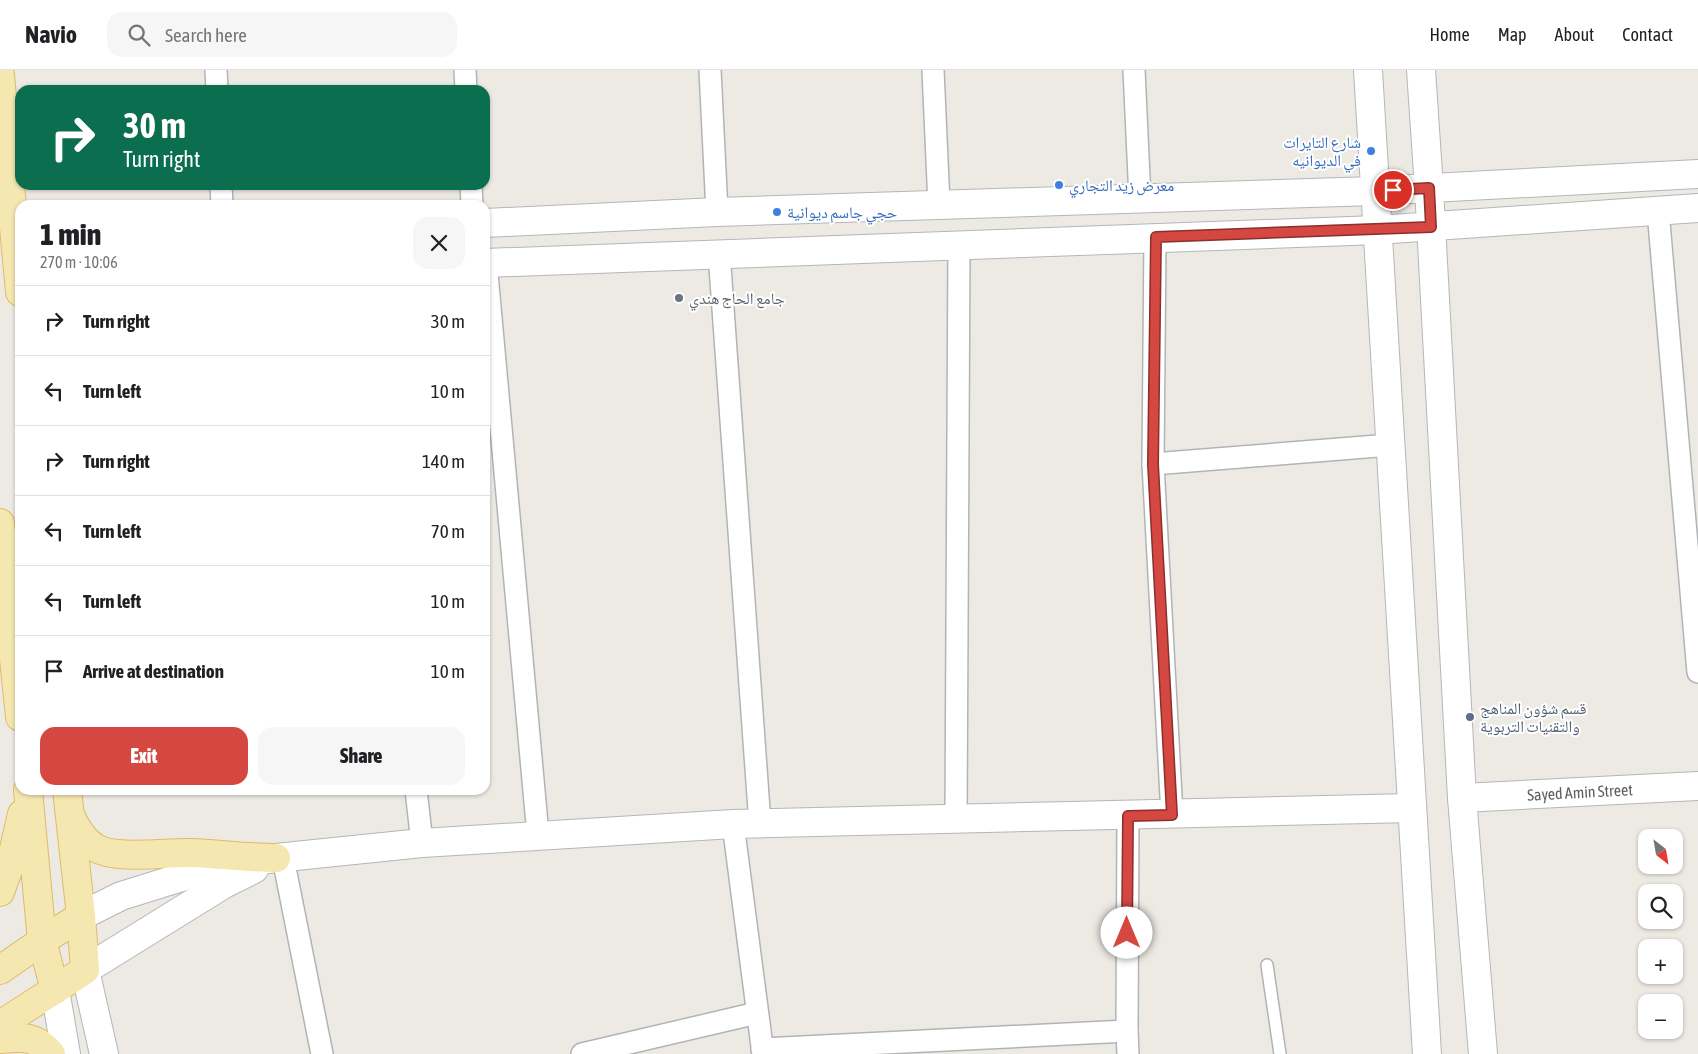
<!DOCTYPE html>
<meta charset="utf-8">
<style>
body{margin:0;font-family:"Asap Condensed","Noto Naskh Arabic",sans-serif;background:#f6f6f6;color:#202124;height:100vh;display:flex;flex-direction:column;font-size:19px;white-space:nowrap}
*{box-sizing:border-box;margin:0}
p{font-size:16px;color:#757577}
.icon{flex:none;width:28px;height:28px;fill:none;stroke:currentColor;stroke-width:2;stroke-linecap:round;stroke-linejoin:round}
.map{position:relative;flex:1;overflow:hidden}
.details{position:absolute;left:15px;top:130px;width:475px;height:595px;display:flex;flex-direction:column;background:#fff;border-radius:15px;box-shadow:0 1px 4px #0004}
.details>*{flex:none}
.hud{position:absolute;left:15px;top:15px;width:475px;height:105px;border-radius:15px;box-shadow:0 1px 4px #0004;background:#0b6e4f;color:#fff;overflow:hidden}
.needle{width:32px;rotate:149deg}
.fabs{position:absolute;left:1638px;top:759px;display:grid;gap:10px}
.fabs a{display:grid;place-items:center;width:45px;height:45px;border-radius:10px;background:#fff;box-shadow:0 1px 4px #0004;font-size:25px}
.pin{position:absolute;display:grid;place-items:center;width:42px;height:42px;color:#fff;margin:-21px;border:2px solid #fff;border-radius:50%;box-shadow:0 1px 5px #0007}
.me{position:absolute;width:55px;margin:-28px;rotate:0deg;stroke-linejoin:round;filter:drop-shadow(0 0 4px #0008)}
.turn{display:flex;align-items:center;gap:18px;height:105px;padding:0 25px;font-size:22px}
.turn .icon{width:65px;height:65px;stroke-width:2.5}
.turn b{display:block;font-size:35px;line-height:42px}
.round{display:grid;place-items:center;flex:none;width:52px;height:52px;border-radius:15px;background:#f6f6f6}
.headline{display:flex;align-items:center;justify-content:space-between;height:85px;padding:0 25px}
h1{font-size:30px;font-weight:800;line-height:38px}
.primary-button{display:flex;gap:10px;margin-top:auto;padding:10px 25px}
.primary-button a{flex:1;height:58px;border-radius:15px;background:#d54842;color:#fff;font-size:20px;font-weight:800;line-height:58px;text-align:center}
.primary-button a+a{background:#f6f6f6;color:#202124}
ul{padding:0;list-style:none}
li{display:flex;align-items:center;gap:15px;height:70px;padding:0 25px;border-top:1px solid #e0e0e0}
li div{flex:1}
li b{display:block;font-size:19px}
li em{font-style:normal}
header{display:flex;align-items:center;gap:30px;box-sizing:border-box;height:70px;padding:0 25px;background:#fff;border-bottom:1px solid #e0e0e0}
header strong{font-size:24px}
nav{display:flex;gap:28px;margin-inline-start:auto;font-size:18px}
.search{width:350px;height:45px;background:#f6f6f6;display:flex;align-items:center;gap:12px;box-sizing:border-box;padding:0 18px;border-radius:15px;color:#757577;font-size:19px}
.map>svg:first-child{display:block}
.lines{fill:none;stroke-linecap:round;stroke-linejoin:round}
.lane-casing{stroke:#b1b4b7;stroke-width:14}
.street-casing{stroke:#b1b4b7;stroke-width:24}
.secondary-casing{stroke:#b3b6ba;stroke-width:30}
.primary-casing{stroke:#e0ba69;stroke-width:30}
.lane{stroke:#fff;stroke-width:11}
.street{stroke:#fff;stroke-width:21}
.secondary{stroke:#fff;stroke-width:28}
.primary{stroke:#f5e7b0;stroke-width:28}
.route-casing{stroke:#8a2f2b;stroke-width:12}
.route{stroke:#d54842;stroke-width:9}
.shop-dot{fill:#3f7fe0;stroke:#fff;stroke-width:2}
.worship-dot{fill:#6b7280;stroke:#fff;stroke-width:2}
.service-dot{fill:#5c6f8a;stroke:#fff;stroke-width:2}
.labels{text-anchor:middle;stroke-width:4;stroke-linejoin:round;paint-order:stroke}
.shop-label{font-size:16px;fill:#366cbe;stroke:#fff;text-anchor:start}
.worship-label{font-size:16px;fill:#5b616d;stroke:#fff;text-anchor:start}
.service-label{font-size:16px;fill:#4e5e75;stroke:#fff;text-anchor:start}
.street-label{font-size:16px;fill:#5c5f63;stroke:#fff}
</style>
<header>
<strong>Navio</strong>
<div class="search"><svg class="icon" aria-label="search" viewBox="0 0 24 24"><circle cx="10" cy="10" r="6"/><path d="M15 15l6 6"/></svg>Search here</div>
<nav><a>Home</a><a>Map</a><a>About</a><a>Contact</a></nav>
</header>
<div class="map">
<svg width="1698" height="984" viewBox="0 0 1698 984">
<rect width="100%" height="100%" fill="#edeae4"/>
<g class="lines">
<g class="lane-casing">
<polyline id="lane" points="1267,895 1280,984"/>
</g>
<g class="street-casing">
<g id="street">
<polyline points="216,0 217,20"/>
<polyline points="465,0 466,20"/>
<polyline points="710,0 717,142"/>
<polyline points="933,0 939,135"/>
<polyline points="1134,0 1140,129"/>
<polyline points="221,115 222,135"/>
<polyline points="471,115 472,135"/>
<polyline points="1658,141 1698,602"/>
<polyline points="1155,167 1153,394 1172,745"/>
<polyline points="719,183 760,754"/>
<polyline points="486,193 538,765"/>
<polyline points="1153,394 1390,375"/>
<polyline points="416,720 422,773"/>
<polyline points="1128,746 1127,961 1128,984"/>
<polyline points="956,749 959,174"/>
<polyline points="733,754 763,984"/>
<polyline points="283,788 322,984"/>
<polyline points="762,979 1127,961"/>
<polyline points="582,984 757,943"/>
</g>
</g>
<g class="secondary-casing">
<g id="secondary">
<polyline points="1368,0 1427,984"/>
<polyline points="1421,0 1429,118 1462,728 1483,984"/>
<polyline points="485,153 717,142 1374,121 1698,104"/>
<polyline points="485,193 1377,160 1698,138"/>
<polyline points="1462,728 1698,716"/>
<polyline points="81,846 121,826 211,798 276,788 422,773 733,754 1412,738"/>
<polyline points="55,920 66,984"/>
<polyline points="104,984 85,900 224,814 254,799"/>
</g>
</g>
<g class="primary-casing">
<g id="primary">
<polyline points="0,5 20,222"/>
<polyline points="0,453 20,647"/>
<polyline points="28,720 42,871 55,920"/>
<path d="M70,745c6,13 13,26 26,33 20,12 70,4 95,5 28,1 56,5 85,5"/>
<polyline points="0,822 11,792 22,744"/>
<polyline points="0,900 42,871 81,846"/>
<polyline points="0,955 85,900 81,846 67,720"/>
<path d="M0,969c22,-2 36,-4 51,15"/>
</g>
</g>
<use href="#lane" class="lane"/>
<use href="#street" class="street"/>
<use href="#secondary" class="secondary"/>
<use href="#primary" class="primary"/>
</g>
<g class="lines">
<g class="route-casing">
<polyline id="route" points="1127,863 1128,746 1172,745 1153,394 1156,167 1431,157 1429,118 1393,120"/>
</g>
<use href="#route" class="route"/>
</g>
<g class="shop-dot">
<circle cx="1371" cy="81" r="5"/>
<circle cx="1059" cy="115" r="5"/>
<circle cx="777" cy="142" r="5"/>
</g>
<circle class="worship-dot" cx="679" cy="228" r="5"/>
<circle class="service-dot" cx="1470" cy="647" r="5"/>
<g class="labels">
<g class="shop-label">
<text x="1361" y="78" text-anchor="end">شارع التايرات<tspan x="1361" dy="18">في الديوانيه</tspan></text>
<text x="1069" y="121">معرض زيد التجاري</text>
<text x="787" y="148">حجي جاسم ديوانية</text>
</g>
<g class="worship-label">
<text x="689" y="234">جامع الحاج هندي</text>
</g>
<g class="service-label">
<text x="1480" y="644">قسم شؤون المناهج<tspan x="1480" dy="18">والتقنيات التربوية</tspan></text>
</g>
<g class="street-label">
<text transform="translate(1580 722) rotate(-3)" y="6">Sayed Amin Street</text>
</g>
</g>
</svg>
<div class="fabs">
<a><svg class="needle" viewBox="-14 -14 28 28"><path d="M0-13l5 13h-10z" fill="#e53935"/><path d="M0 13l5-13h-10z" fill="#757577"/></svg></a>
<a><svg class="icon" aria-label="search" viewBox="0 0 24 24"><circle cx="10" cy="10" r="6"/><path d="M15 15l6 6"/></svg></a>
<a>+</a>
<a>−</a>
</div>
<div class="pin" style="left:1393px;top:120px;background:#d93025"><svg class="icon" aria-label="arrive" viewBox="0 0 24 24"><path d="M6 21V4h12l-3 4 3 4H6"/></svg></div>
<svg class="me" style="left:1127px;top:863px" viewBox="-20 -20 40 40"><circle r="19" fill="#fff"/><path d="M0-13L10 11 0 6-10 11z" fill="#d54842"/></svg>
<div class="hud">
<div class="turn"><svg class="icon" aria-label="right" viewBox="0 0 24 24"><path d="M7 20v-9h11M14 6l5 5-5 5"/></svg><div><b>30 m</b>Turn right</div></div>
</div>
<section class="details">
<div class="headline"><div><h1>1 min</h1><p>270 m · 10:06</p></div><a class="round"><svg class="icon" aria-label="close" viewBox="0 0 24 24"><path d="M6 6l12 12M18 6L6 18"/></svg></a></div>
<ul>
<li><svg class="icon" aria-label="right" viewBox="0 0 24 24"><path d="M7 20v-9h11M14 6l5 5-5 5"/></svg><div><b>Turn right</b></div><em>30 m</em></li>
<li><svg class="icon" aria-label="left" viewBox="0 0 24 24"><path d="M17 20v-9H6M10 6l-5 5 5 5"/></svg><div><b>Turn left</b></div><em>10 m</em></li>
<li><svg class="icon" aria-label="right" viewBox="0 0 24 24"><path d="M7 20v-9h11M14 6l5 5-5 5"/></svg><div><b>Turn right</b></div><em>140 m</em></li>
<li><svg class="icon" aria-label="left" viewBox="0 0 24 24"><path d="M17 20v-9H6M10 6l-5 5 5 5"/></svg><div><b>Turn left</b></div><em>70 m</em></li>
<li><svg class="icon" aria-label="left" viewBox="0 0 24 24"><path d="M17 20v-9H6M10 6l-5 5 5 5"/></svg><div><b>Turn left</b></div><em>10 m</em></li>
<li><svg class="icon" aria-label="arrive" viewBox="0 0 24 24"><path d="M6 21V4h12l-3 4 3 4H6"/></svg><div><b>Arrive at destination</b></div><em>10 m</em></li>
</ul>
<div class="primary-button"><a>Exit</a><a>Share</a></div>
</section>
</div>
